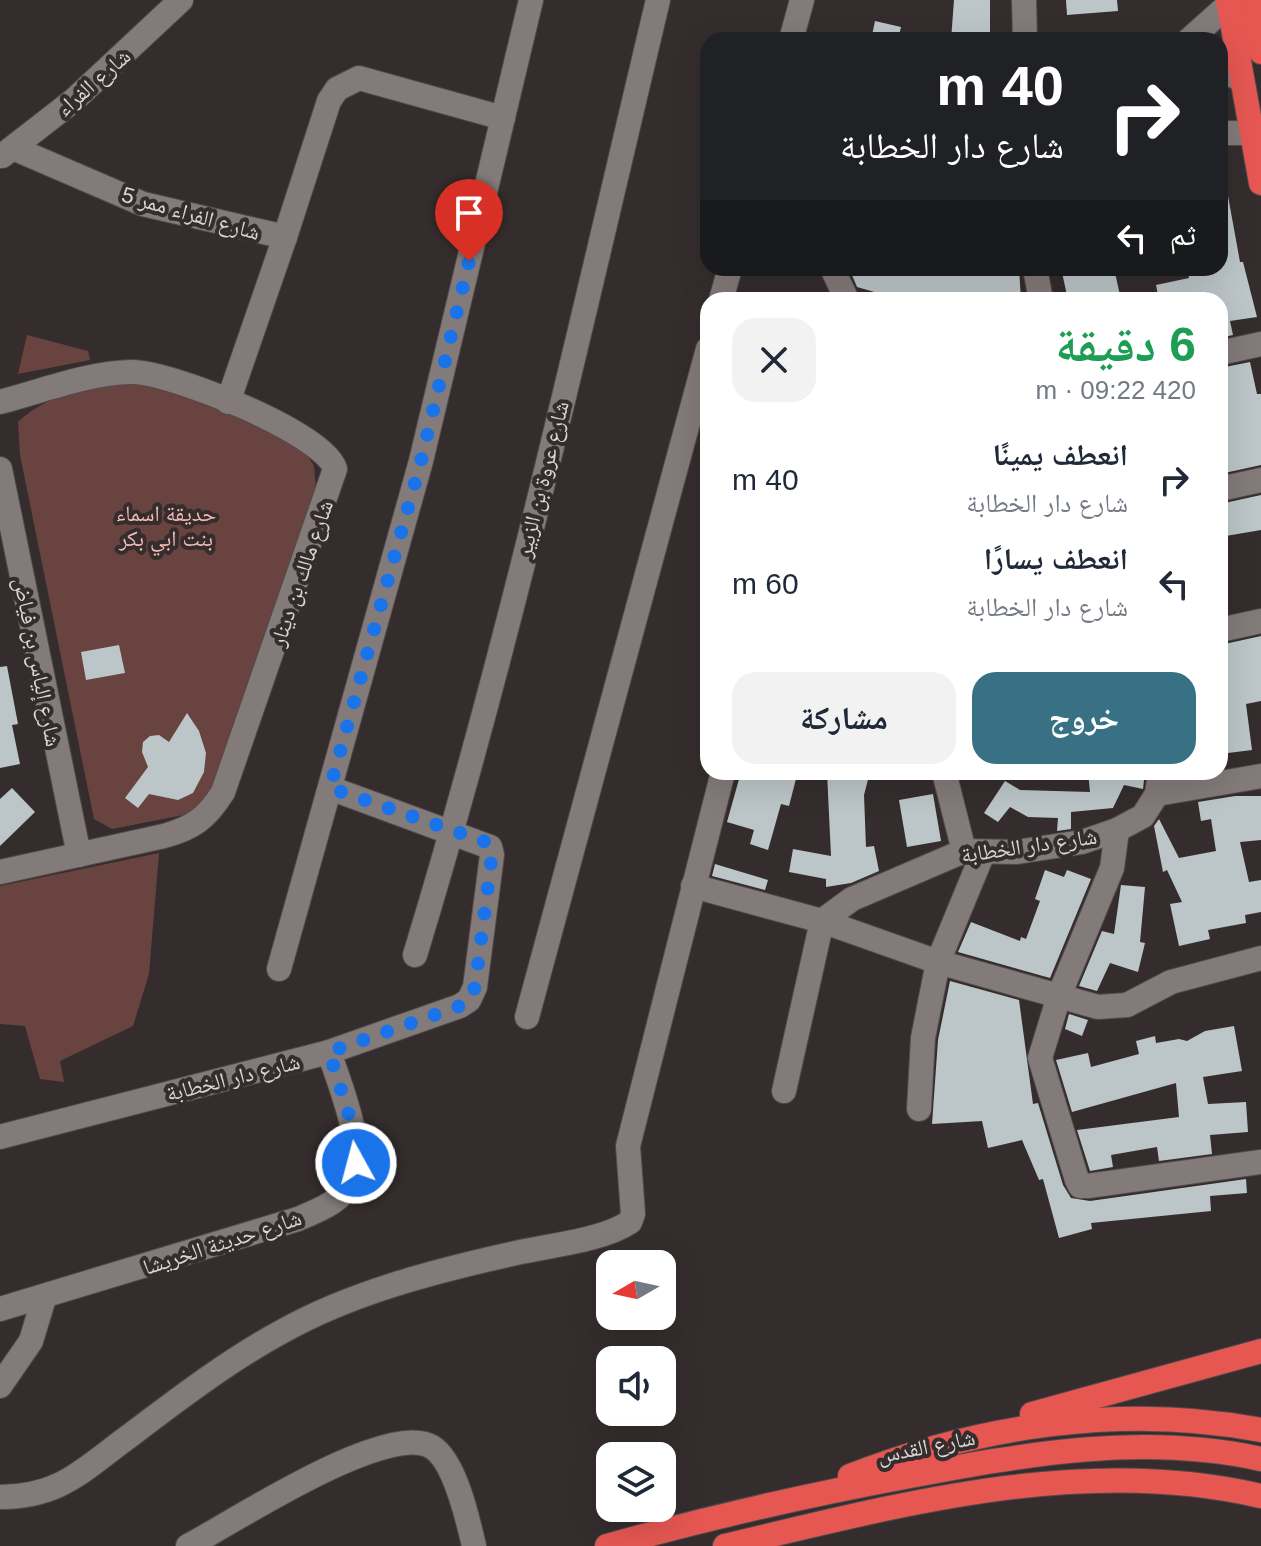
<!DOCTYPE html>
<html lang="ar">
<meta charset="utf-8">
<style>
body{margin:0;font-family:Helvetica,"Noto Naskh Arabic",sans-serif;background:#f2f2f3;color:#1f2937;direction:rtl;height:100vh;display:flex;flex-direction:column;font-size:30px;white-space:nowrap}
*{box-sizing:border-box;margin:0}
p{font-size:26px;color:#747a83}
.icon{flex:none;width:44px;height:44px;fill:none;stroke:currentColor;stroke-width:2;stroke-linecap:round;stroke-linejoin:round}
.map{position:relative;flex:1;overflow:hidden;direction:ltr}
.side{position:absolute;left:700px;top:292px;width:528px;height:488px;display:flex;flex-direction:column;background:#fff;border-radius:24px;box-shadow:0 8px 32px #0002;direction:rtl}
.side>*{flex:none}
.guide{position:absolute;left:700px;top:32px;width:528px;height:244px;border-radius:24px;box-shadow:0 8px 32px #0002;direction:rtl;background:#202124;color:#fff;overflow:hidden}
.needle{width:52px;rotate:261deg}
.fabs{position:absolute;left:596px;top:1250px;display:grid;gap:16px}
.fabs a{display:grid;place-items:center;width:80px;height:80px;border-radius:16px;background:#fff;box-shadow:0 8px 32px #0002;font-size:40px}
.pin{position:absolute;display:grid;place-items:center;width:68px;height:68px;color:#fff;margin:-82px -34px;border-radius:50% 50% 50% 0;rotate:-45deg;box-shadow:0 0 8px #0007}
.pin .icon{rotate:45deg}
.me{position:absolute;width:88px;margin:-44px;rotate:353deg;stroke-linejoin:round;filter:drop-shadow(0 0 6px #0008)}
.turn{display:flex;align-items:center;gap:28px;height:168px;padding:0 32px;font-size:36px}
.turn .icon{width:104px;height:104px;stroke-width:2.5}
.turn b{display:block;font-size:56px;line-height:68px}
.then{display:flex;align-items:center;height:76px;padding:0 32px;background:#0003;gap:16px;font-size:30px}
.round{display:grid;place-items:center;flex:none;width:84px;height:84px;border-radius:24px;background:#f2f2f3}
.headline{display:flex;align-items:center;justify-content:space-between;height:136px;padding:0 32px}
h1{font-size:48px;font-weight:800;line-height:60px;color:#1e9e55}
.button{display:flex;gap:16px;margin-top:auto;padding:16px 32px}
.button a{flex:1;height:92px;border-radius:24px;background:#387184;color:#fff;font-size:32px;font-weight:800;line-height:92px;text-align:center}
.button a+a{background:#f2f2f3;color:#1f2937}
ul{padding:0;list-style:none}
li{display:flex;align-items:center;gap:24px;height:104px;padding:0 32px}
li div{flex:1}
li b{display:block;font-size:30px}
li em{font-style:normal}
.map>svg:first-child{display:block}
.green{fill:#694340}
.building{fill:#bcc5c8}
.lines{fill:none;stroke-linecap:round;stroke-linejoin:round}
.minor-casing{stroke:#514b4b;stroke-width:26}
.highway-casing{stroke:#514b4b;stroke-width:26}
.minor{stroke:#837b7a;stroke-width:24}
.highway{stroke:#e65752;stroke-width:24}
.route{stroke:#1a73e8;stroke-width:14;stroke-dasharray:0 25.2}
.labels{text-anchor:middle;stroke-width:8;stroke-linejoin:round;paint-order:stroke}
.street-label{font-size:22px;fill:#dad5d5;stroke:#352d2d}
.park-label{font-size:22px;fill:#f3bbb5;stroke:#352d2d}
</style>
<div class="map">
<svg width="1261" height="1546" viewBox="0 0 1261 1546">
<rect width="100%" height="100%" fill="#352d2d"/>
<g class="green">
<polygon points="27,335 88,351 90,360 18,374"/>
<path d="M151,381l53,18 99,49 11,18 2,23 -101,296 -21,28 -82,16 -18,-10 -74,-364 -2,-33c33,-32 88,-40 133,-41z"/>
<polygon points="159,853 149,974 133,1026 60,1061 64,1082 40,1079 25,1026 0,1024 0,886"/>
</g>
<g class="building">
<polygon points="954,0 990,0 990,40 951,40"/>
<polygon points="1066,0 1117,0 1118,11 1067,15"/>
<polygon points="875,21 901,27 898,40 871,40"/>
<polygon points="1228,196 1240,262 1243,262 1257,317 1230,321 1233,335 1220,338 1220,300 1159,300 1156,285 1189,278 1188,271 1222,268 1220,197"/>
<polygon points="849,268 899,268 899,271 1019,268 1021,300 902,300 857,287"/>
<polygon points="1061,268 1114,268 1121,300 1068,300"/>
<polygon points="1250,362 1257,394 1261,394 1261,465 1220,474 1220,436 1225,435 1220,410 1220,368"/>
<polygon points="1261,495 1261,530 1220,537 1220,504"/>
<polygon points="1261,636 1261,701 1246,704 1252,750 1220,754 1220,645"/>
<polygon points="119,645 125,673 86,680 81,652"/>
<polygon points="7,666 18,724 12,725 20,764 0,768 0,667"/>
<polygon points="187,713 199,731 206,753 204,772 193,793 178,800 149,794 138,808 125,798 148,767 142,752 143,742 150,736 159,735 169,742"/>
<polygon points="741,772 797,775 789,806 781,804 768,850 750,844 754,830 727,822"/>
<polygon points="827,772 870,772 864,795 866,847 874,846 879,871 851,883 826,887 826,879 789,872 793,849 831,856"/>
<polygon points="1088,772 1128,772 1144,780 1143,789 1124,785 1113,808 1071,812 1071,829 1057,831 1058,818 1028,817 1010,807 998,822 984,813 1005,781 1020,790 1090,792"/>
<polygon points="12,788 35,812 0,846 0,799"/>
<polygon points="933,794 941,841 907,847 899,800"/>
<polygon points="1235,796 1261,796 1261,840 1240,842 1249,882 1261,880 1261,912 1245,915 1246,923 1208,930 1210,939 1179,946 1170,904 1182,902 1167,870 1163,872 1154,826 1159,819 1179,858 1216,851 1211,819 1201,821 1198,802"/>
<polygon points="715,864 768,880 765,890 712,876"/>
<polygon points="1045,870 1064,877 1067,870 1091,879 1050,978 958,952 971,922 1020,941 1021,937 1026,939 1040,901 1035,899"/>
<polygon points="1121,885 1145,887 1140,942 1145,943 1138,972 1110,963 1097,991 1079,986 1102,931 1114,934"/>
<polygon points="950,981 1019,1000 1033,1104 1038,1103 1063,1185 1071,1198 1090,1201 1246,1179 1247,1193 1210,1196 1211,1211 1091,1223 1092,1229 1059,1238 1043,1179 1039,1180 1022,1140 988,1148 982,1121 932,1124 938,1040"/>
<polygon points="1069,1014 1088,1020 1082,1036 1065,1029"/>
<polygon points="1234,1026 1242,1071 1203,1077 1208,1104 1246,1102 1248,1132 1210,1135 1212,1154 1159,1161 1157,1147 1111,1155 1113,1167 1090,1171 1077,1130 1179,1117 1176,1083 1072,1112 1056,1060 1088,1053 1091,1067 1139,1054 1136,1041 1155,1036 1156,1043 1179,1039 1187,1041 1205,1031"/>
</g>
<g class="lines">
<g class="minor-casing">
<g id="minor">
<polyline points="1024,0 1025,40"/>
<polyline points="791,40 802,0"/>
<polyline points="1189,40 1228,5"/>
<polyline points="1220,69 1240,79"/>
<polyline points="1220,133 1251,133"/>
<polyline points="13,148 143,204 285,237 329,101 337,89 359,78 503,118"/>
<polyline points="2,156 74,100 181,0"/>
<polyline points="832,268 847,300"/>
<polyline points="1035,268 1041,300"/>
<polyline points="721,300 730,268"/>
<polyline points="1220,353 1261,344"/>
<path d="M0,402c42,-11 88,-29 131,-30 38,-1 193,61 204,97l-112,323c-16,26 -30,36 -59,44l-164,36"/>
<polyline points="228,402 285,237"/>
<polyline points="0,469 79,855"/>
<polyline points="1220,489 1261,480"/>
<polyline points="1220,630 1261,621"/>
<polyline points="944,772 964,851"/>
<polyline points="1157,794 1261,776"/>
<polyline points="1117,830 1112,868 1059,996 1040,1058 1077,1180 1080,1186 1088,1186 1261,1162"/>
<polyline points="693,886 822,921 852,899 964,851 1017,852 1082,842 1117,830 1143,816 1157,794 1160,772"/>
<path d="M415,955c96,-314 167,-636 243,-955"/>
<polyline points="279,969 421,461 531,0"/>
<polyline points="527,1017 708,349"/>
<polyline points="784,1091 822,921 938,962 1098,1007 1127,1005 1171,982 1261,958"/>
<polyline points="919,1109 923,1038 938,962 983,853"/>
<polyline points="0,1137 329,1052 460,1006 469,1000 475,987 492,855 490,847 330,788"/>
<path d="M0,1309l298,-90c16,-7 36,-14 48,-29 26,-31 -6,-104 -17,-138"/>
<polyline points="0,1386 31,1341 44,1298"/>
<path d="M0,1497c60,0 83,-27 128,-60 49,-37 101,-77 155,-106 68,-38 149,-59 224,-76 35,-9 93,-13 123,-33l3,-8 -5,-68 95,-374"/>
<path d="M188,1546c44,-23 199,-126 244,-99 23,14 36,73 42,99"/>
</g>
</g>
<g class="highway-casing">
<g id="highway">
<polyline points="1228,0 1261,183"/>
<polyline points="1252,0 1261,52"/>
<polyline points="1032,1414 1261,1351"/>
<path d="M850,1476c130,-51 273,-72 411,-46"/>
<path d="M607,1546c100,-28 201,-51 303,-70 117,-22 233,-43 351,-17"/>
<path d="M725,1546c174,-41 358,-92 536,-50"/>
</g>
</g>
<use href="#minor" class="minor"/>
<use href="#highway" class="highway"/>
</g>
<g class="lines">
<polyline class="route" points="356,1163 353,1128 329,1052 460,1006 469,1000 475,987 492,855 486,842 330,788 421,461 469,261"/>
</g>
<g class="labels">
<g class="street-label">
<text transform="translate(93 82) rotate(-41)" y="8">شارع الفراء</text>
<text transform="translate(191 213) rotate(16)" y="8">شارع الفراء ممر 5</text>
<text transform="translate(542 479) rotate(-76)" y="8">شارع عروة بن الزبير</text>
<text transform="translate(301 573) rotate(-71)" y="8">شارع مالك بن دينار</text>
<text transform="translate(38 662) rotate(79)" y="8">شارع إلياس بن فياض</text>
<text transform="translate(1029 845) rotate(-8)" y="8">شارع دار الخطابة</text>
<text transform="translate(233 1077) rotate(-14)" y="8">شارع دار الخطابة</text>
<text transform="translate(222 1242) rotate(-18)" y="8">شارع حديثة الخريشا</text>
<text transform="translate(926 1446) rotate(-11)" y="8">شارع القدس</text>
</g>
<g class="park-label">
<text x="166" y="521">حديقة اسماء<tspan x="166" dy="25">بنت ابي بكر</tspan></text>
</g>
</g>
</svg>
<div class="fabs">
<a><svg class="needle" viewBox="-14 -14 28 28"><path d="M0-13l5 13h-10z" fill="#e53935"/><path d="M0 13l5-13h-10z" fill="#747a83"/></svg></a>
<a><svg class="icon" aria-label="sound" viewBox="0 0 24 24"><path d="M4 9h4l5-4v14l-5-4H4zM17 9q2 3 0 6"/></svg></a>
<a><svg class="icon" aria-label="layers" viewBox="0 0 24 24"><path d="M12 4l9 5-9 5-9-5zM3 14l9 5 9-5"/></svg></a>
</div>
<div class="pin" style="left:469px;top:261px;background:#d93025"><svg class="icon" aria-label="arrive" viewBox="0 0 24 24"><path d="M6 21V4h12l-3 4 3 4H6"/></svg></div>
<svg class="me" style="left:356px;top:1163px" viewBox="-20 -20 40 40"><circle r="17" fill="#1a73e8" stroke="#fff" stroke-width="3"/><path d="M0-11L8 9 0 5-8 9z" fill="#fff"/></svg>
<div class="guide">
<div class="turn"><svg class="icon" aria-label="right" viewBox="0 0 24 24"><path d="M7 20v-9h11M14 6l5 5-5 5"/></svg><div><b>40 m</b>شارع دار الخطابة</div></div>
<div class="then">ثم<svg class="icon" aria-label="left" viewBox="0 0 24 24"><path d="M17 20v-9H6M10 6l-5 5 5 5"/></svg></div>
</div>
<section class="side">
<div class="headline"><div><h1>6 دقيقة</h1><p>420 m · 09:22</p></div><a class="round"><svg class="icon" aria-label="close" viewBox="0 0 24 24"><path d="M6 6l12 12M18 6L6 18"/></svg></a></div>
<ul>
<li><svg class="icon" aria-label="right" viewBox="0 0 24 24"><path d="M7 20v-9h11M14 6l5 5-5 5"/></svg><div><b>انعطف يمينًا</b><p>شارع دار الخطابة</p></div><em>40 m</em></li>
<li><svg class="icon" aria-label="left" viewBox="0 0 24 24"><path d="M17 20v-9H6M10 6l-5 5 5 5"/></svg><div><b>انعطف يسارًا</b><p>شارع دار الخطابة</p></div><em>60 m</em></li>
</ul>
<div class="button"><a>خروج</a><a>مشاركة</a></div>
</section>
</div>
